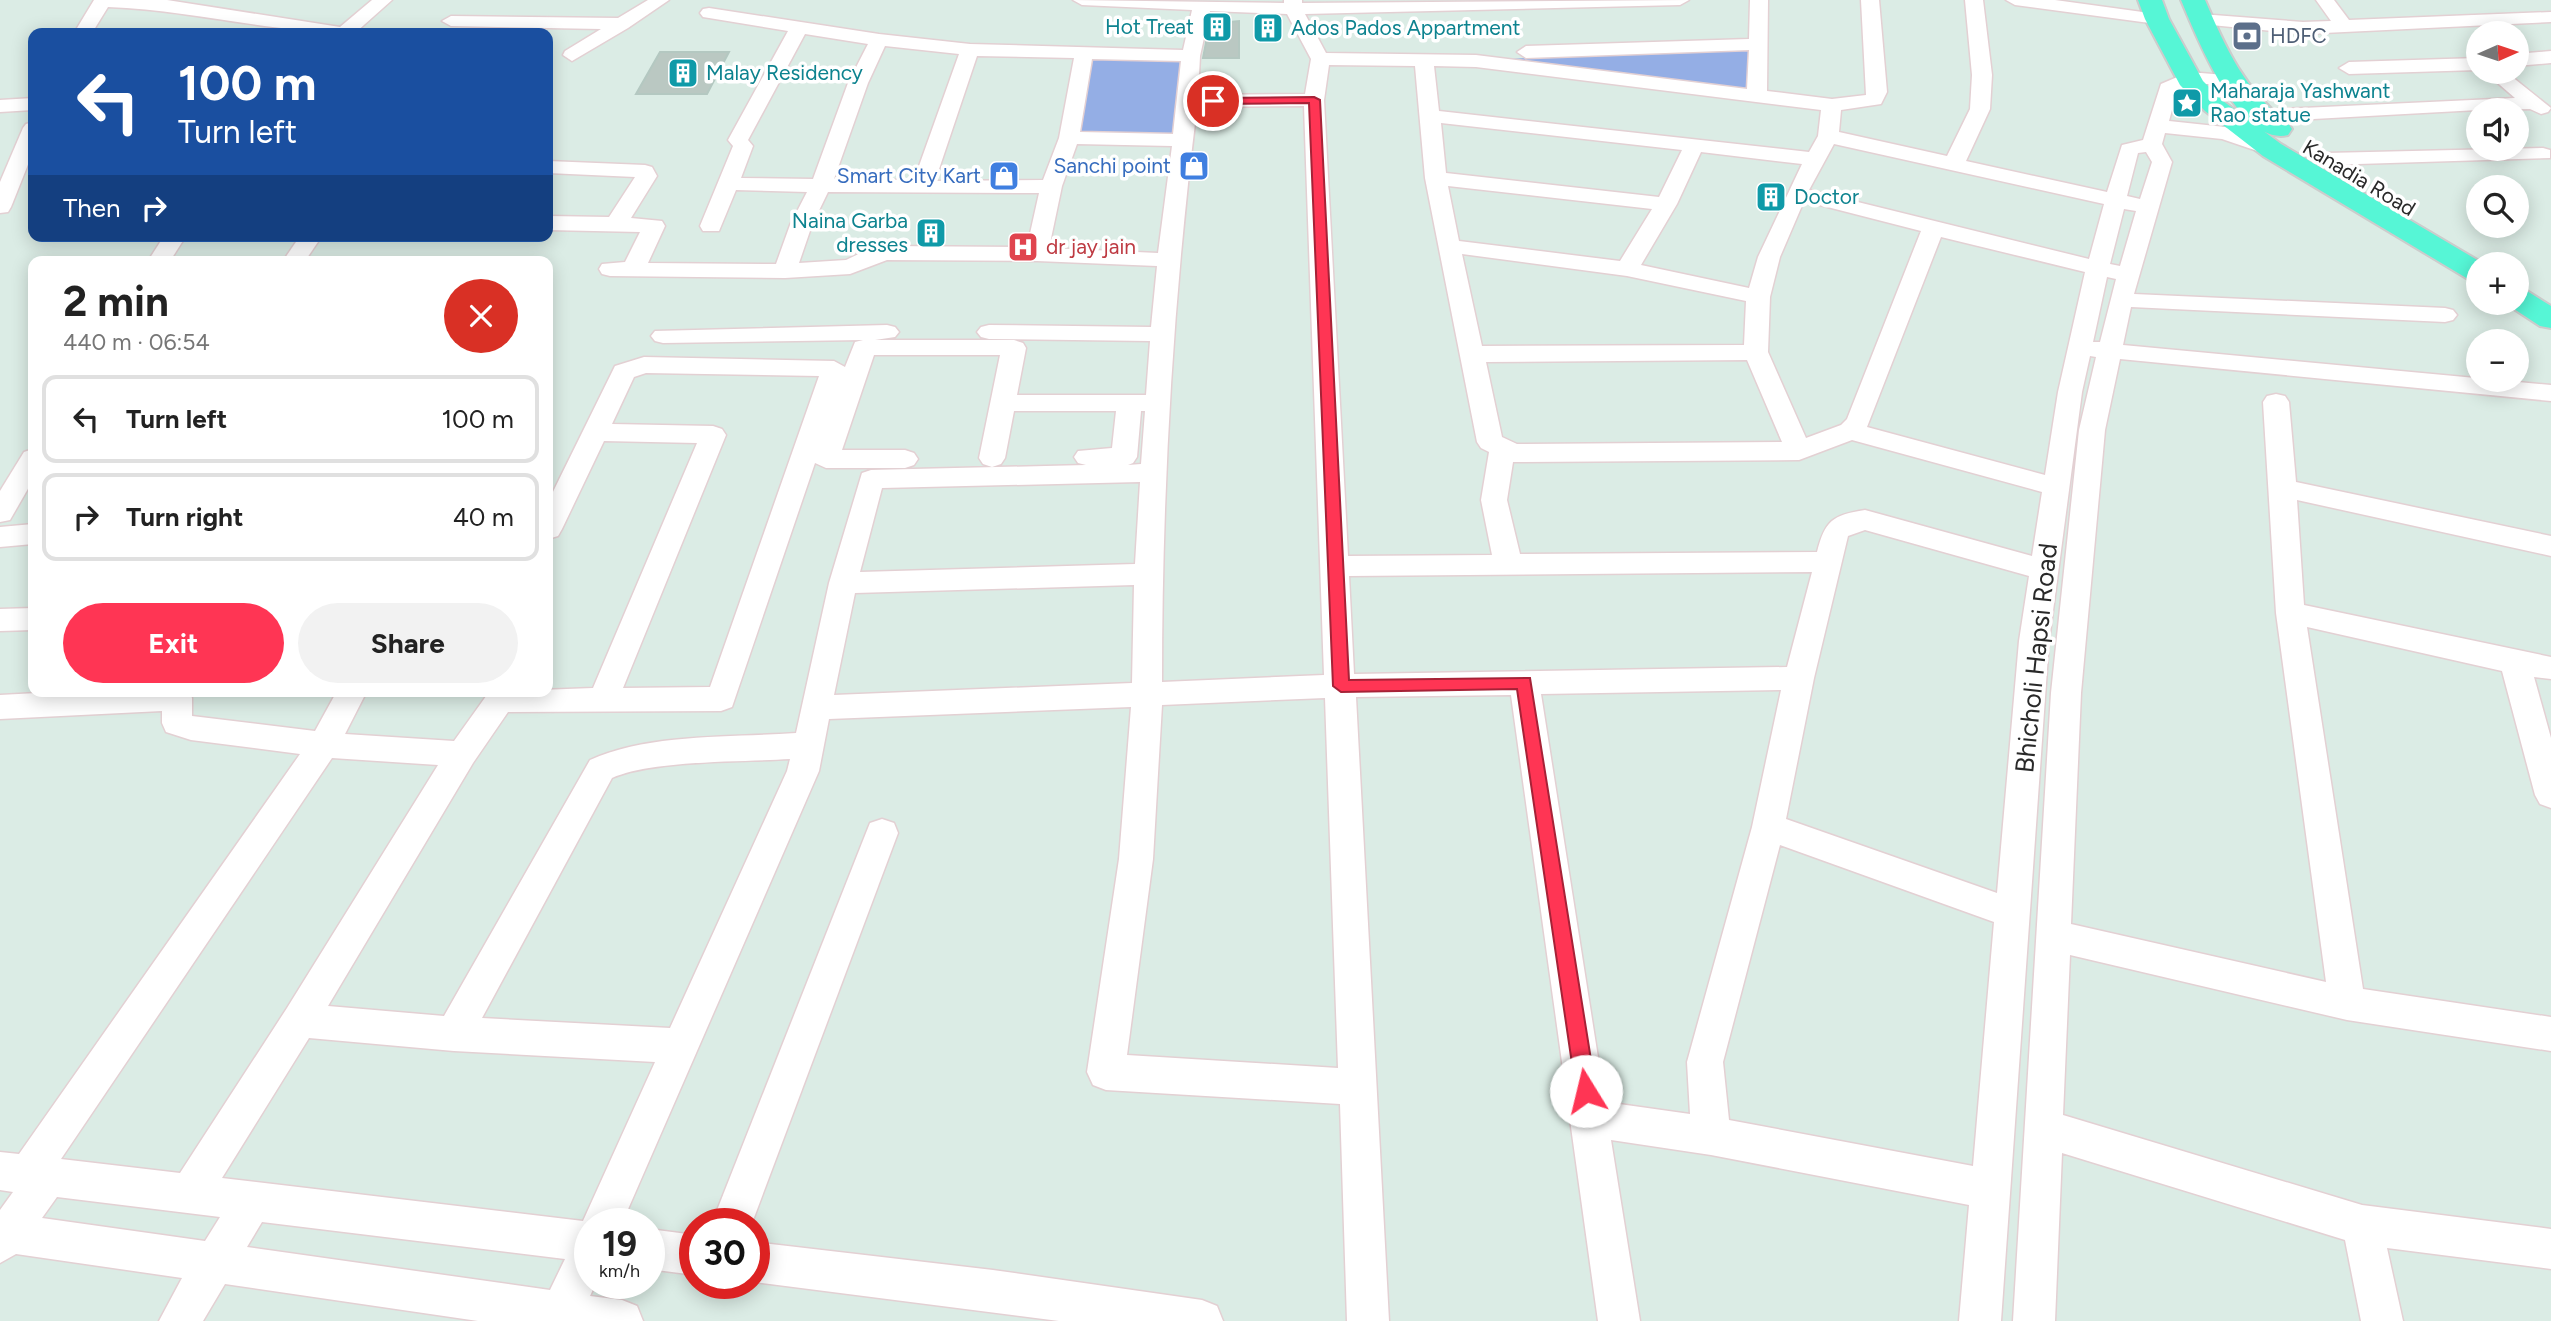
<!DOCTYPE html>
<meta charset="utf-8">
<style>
body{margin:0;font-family:Figtree,sans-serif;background:#f2f2f2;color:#222;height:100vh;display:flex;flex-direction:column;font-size:26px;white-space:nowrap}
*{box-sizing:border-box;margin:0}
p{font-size:23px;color:#767676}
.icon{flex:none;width:38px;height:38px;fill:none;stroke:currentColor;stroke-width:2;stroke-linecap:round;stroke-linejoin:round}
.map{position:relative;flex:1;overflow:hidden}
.details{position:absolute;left:28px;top:256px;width:525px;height:441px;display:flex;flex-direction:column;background:#fff;border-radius:14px;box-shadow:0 4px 18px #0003}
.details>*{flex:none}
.guide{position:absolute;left:28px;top:28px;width:525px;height:214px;border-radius:14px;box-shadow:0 4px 18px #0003;background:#1a4fa0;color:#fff;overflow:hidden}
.needle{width:46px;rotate:87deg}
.controls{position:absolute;left:2466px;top:21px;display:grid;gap:14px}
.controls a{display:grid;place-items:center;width:63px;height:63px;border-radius:50%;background:#fff;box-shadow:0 4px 18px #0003;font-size:35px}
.speed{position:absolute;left:574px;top:1208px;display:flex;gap:14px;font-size:35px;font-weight:700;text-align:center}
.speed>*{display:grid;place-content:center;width:91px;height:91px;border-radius:50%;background:#fff;box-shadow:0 4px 18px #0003;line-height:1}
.speed small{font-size:18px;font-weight:400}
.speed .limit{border:10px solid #d22;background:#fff;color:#111}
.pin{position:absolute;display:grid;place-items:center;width:60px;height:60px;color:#fff;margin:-30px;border:4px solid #fff;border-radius:50%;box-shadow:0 2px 7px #0007}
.me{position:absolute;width:77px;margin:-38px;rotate:351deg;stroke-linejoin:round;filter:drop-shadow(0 0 5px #0008)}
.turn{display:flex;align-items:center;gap:24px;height:147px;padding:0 35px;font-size:32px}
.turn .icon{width:91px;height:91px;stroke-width:2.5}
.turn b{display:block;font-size:49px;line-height:60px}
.then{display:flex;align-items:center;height:66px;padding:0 35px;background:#0003;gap:14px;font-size:26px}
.round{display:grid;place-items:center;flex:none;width:74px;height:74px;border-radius:37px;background:#f2f2f2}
.head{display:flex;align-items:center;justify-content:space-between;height:119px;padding:0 35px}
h1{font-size:42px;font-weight:700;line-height:52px}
.button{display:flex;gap:14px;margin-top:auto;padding:14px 35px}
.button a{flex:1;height:80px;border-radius:42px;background:#ff3554;color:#fff;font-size:28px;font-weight:700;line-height:80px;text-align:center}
.button a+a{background:#f2f2f2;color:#222}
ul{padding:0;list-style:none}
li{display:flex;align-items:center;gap:21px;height:88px;margin:0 14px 10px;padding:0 21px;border:4px solid #e0e0e0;border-radius:14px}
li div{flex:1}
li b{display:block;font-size:26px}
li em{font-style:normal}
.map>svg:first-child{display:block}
.green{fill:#94aee5}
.building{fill:#bac8c2;stroke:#b4c8c1;stroke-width:2}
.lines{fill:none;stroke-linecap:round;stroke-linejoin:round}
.minor-casing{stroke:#e3d0d3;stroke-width:3}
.major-casing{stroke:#ccc;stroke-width:4}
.minor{fill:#fff;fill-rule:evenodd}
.major{fill:#56f6d6;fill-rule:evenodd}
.route{fill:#ff3554;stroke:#a62237;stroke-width:2}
.labels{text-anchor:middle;stroke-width:7;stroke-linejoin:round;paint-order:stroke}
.far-culture-label{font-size:21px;fill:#0d838f;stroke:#fff;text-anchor:start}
.far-service-label{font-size:21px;fill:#4e5e75;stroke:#fff;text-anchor:start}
.far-shop-label{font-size:21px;fill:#366cbe;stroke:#fff;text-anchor:end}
.far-street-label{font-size:21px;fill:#292929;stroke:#fff}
.far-health-label{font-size:21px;fill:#be3a42;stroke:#fff;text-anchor:start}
.street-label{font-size:26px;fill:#292929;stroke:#fff}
</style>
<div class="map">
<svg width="2551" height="1321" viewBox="0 0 2551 1321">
<rect width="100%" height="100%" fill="#dbece5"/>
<g class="green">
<polygon points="1754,45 1757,94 1476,61"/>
<polygon points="1084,53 1190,60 1181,140 1069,138"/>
</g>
<g class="building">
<polygon points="1211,17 1230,17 1229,22 1239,21 1239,58 1203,58"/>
<polygon points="660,52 729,52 707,94 636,94"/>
</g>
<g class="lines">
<g class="minor-casing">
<g id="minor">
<path d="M94,0h73l173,27 32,-27h20l-37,33c-84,0 -164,-23 -247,-26l-16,26h-18z"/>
<polygon points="648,0 669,0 628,28 572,61 563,55 565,51 601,29 451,26 442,21 451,16 618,18"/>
<path d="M1073,0l211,3v-3h18v3l387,-3 -9,5 -375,9 21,39 150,2 271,34 2,-39 -223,8 -9,-6 9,-6 223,-7 1,-39h18l-1,91 65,8 34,-4 -5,-95h18l8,92 -6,12 -40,6 -2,22 108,24 23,-47 2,-34 -7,-75h18l9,75 -2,34 -24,52 141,31 15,-47 21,-5 18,-56 28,-12 48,4 3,4 -3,4h-45l-15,7 -8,30 56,6 54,19 3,4 -3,4 -7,2 -50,-17 -57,-6 -3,11 10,18 -38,132 311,14 8,2 4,5 -4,5 -8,2 -314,-15 -8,38 428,40v16l-431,-42 -15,71 -24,263 -10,231 255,58 -50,-369 -13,-211 4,-6 9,-2 9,2 4,6 7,80 255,54v20l-254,-56 7,105 247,52v22l-17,-2 17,61v70l-11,-4 -5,-9 -33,-124 -195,-44 56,362 188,28v34l-204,-31 -277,-65 -7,160 299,90 189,24v40l-164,-21 16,73h-42l-16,-81 -283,-87 -7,168h-42l38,-628 28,-263 17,-73 -6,-1 -8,36 -33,249 -48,680h-42l10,-116 -258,-50 -100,-15 29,181h-42l-87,-626 -155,2 33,624h-42l-7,-217 -234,-14 -13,-5 -6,-13 32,-213 12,-152 -302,12 -10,52 -197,452h-32v60h6l-6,13 32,4 15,6 6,15h-165l-253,-37 -22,37h-44l23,-43 -166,-24 -16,9v-53l13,-18 -13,-2v-38l19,2 281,-400 -109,-14 -25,-8 -4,-9v-12l-162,8v-24l74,-4h115l3,7v18l123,15 22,-40h30l-22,43 109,7 35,-49 104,-4 104,-245 -93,-2 -42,88 -4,7 -10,3v-37l67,-136 29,-9 190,4 11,6 10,-25 8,-2 -200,3 -8,-2 -4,-5 4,-5 232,-6 8,2 4,5 -4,5 -20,3h139l9,3 3,5 -9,47h129l4,-54 -161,-2 -8,-2 -4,-5 4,-5 8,-2 162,2 6,-61 -120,-5 -150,-1 -37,14 -65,4 -175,-2 -8,-2 -3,-5 3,-5 23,-2 15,-30 -92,-2v-14l61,1 26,-40 -87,-4v-12l97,4 7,2 5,9 -26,42 31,3 3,5 -17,37 128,1 14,-39 17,-33 -71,-2 -17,41h-16l-3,-5 33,-80 -5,-6 60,-109 -85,-14 -3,-4 3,-4 6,-1 170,26 91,10 213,6 9,-40 -110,-5zM1210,11l77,3 24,45 -6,35 -107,1 2,-39zM805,34l63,10 -20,39 -35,96 -72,-1 12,-32 -5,-6zM885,46l74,8 -45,126 -80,-1 34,-96zM977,56l97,2 -15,80 -16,42 -108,1zM1092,59l89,2 -8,73 -93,-2zM1329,65l86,1 10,112 52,264 4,6 8,4 -8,48 11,55 -144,1 -24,-456zM1434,66l42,1 345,43 -3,26 -9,16 -370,-41zM1304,106l20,569 -162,7c0,-192 11,-385 35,-575zM1441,123l241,27 -23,47 -213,-24zM1077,144l95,2 -14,107 -109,-5 13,-62zM1834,144l270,60 -15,55 -280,-69zM1701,152l101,12 -44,93 -9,31 -108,-23 36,-61zM2146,152l6,10 -12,37 -13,-3 11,-43zM1448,186l204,23 -32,52 -161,-20zM828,192l211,1 -12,54 -140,-1 -18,3 -23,11 -47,3 13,-38zM1804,201l117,30 -74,188 -6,6 -35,13 -38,-86 2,-55 10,-40zM2124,209l12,2 -16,55 -10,-2zM1941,237l144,35 -27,120 -13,83 -178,-48zM1462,254l165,22 119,25 -2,44 -262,1zM2107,277l9,2 -16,63h-7zM874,355h126l-21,103 4,6 9,3 9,-3 4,-6 9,-47h102l-4,37 -34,3 -4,6 4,6 8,2 -215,5 -9,3 -33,110 -33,150c-66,5 -146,0 -206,27l-146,256 -116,-10 145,-243 35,-51 213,-1 11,-4 83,-244 11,5h79l9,-3 4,-6 -4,-6 -9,-3h-63zM1747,360l35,82 -265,2 -15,-7 -16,-75zM646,373l173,3 -109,311 -87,1 103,-253 -4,-6 -9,-3 -101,-2 22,-47zM1141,411h4l-4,53 -13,1 5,-2 4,-6zM1852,440l190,52 -10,64 -167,-46c-33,5 -40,11 -48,42l-297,2 -13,-54 6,-38 286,-2zM1140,482l-5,82 -275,8 22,-84zM1865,530l164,46 -10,65 -22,252 -211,-74 28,-141 34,-142zM1812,572l-25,95 -433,7 -5,-98zM1134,585l-2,98 -298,12 21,-102zM1781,690l-29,137 -65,235 3,52 -85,-12 -64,-408zM1325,698l13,370 -211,-13 26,-196 9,-154zM332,758l106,7 -151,243 -107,165 -119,-14zM790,759l-3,12 -117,257 -188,-10 130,-240c40,-18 131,-16 178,-19zM1780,845l214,77 -21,244 -244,-46 -6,-58zM309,1038l145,13 201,11 -72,159 -361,-43zM57,1197l163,20 -15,24 -163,-23zM262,1222l303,37 -15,31 -303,-43z"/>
<polygon points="2006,0 2055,0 2157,14 2166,19 2157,24 2015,5"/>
<polygon points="2316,0 2334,0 2349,20 2551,12 2551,22 2303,34 2201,24 2192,19 2201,14 2303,22 2331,21"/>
<polygon points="2551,51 2551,63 2516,66 2516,54"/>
<polygon points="2478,58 2478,70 2349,74 2339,68 2349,62"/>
<polygon points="2485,72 2506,72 2551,108 2548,112 2541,114 2530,109 2478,110 2259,122 2252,120 2249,116 2252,112 2259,110 2515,98"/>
<polygon points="33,98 33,110 0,112 0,100"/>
<polygon points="33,122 33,152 11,207 8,212 0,213 0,182 23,128 26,124"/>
<polygon points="2543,148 2550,150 2550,158 2326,165 2319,163 2316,159 2319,155 2326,153"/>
<polygon points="164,236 186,236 170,261 148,261"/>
<polygon points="300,236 322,236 305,261 283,261"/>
<polygon points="33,449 33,480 10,520 0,522 0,491 24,452"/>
<polygon points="33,524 33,544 0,547 0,527"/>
<polygon points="33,608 33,630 0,631 0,609"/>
<polygon points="882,819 894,823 898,833 752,1223 712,1223 866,833 870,823"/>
<polygon points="649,1229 695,1235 695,1275 649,1269"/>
<polygon points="754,1242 993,1270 1202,1300 1217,1306 1223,1321 1059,1321 754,1282"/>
</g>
</g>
<g class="major-casing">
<g id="major">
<polygon points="2138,0 2162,0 2169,19 2203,81 2223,101 2281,144 2484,264 2478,264 2478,282 2468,279 2263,156 2205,111 2180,85 2145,19"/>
<path d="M2181,0h24c21,49 40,91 83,123l4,6 -4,6c-49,12 -92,-100 -107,-135z"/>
<polygon points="2516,288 2527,291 2551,306 2551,328 2540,326 2505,303 2516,303"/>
</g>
</g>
<use href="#minor" class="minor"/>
<use href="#major" class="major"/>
</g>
<polygon class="route" points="1314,97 1320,100 1349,680 1530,678 1596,1091 1593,1098 1586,1101 1579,1098 1576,1091 1517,689 1341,692 1333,686 1309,103 1213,104 1208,101 1213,98"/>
<defs>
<g id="building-square" transform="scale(1.575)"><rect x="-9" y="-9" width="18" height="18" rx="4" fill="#0f9aa8" stroke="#fff"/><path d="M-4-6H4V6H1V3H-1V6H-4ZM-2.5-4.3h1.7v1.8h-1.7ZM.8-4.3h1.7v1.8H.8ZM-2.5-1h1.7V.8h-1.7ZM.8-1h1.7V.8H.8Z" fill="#fff"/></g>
<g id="bank-square" transform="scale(1.575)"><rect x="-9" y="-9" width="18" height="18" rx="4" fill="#5c6f8a" stroke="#fff"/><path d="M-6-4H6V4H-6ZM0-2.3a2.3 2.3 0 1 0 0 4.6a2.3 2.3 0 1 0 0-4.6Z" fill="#fff"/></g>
<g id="sight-square" transform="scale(1.575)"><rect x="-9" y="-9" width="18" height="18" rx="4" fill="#0f9aa8" stroke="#fff"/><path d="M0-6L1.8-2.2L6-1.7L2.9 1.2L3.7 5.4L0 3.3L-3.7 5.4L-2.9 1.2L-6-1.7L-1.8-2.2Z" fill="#fff"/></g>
<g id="shop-square" transform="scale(1.575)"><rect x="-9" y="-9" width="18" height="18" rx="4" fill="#3f7fe0" stroke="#fff"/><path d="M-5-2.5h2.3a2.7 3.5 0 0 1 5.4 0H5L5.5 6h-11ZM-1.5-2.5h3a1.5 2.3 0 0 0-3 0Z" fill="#fff"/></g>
<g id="hospital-square" transform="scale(1.575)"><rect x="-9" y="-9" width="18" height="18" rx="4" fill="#e0444e" stroke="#fff"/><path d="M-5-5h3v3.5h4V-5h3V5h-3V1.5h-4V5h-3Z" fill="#fff"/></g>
</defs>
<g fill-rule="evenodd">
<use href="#building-square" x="1217" y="27"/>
<use href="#building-square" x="1268" y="28"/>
<use href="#bank-square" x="2247" y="36"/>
<use href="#building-square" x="683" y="73"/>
<use href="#sight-square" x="2187" y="103"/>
<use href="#shop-square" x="1194" y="166"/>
<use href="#shop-square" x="1004" y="176"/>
<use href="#building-square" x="1771" y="197"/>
<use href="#building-square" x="931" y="233"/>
<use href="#hospital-square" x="1023" y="247"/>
</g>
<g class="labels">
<g class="far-culture-label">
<text x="1194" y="34" text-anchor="end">Hot Treat</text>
<text x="1291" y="35">Ados Pados Appartment</text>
<text x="706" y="80">Malay Residency</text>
<text x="2210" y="98">Maharaja Yashwant<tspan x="2210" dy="24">Rao statue</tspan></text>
<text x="1794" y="204">Doctor</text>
<text x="908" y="228" text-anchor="end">Naina Garba<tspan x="908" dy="24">dresses</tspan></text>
</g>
<g class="far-service-label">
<text x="2270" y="43">HDFC</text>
</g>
<g class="far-shop-label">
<text x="1171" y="173">Sanchi point</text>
<text x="981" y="183">Smart City Kart</text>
</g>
<g class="far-street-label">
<text transform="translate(2359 178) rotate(31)" y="7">Kanadia Road</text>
</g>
<g class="far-health-label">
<text x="1046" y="254">dr jay jain</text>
</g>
<g class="street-label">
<text transform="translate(2036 658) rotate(-84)" y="9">Bhicholi Hapsi Road</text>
</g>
</g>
</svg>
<div class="controls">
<a><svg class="needle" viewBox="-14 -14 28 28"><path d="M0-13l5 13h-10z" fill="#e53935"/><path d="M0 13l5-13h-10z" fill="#767676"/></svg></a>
<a><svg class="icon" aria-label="sound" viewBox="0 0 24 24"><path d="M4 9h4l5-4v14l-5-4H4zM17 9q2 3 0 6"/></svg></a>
<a><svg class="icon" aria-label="search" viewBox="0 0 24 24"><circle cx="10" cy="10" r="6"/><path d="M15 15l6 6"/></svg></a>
<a>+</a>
<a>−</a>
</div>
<div class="speed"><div>19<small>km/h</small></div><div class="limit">30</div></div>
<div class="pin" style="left:1213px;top:101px;background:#d93025"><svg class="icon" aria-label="arrive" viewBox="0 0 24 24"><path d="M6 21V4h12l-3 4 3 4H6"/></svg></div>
<svg class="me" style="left:1586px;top:1091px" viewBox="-20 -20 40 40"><circle r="19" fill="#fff"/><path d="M0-13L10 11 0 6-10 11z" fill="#ff3554"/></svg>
<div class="guide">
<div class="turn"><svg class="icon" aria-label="left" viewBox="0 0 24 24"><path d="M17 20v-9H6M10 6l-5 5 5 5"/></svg><div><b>100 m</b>Turn left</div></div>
<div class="then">Then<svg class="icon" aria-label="right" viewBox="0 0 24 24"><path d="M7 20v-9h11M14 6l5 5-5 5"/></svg></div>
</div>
<section class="details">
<div class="head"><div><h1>2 min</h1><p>440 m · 06:54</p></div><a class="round" style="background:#d93025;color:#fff"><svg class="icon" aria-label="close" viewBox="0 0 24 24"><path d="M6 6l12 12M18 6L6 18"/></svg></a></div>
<ul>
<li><svg class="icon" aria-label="left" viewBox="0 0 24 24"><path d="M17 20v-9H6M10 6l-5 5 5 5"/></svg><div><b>Turn left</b></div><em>100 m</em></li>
<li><svg class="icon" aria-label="right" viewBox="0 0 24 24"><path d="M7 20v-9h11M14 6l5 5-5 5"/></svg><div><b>Turn right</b></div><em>40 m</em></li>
</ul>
<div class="button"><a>Exit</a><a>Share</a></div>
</section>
</div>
